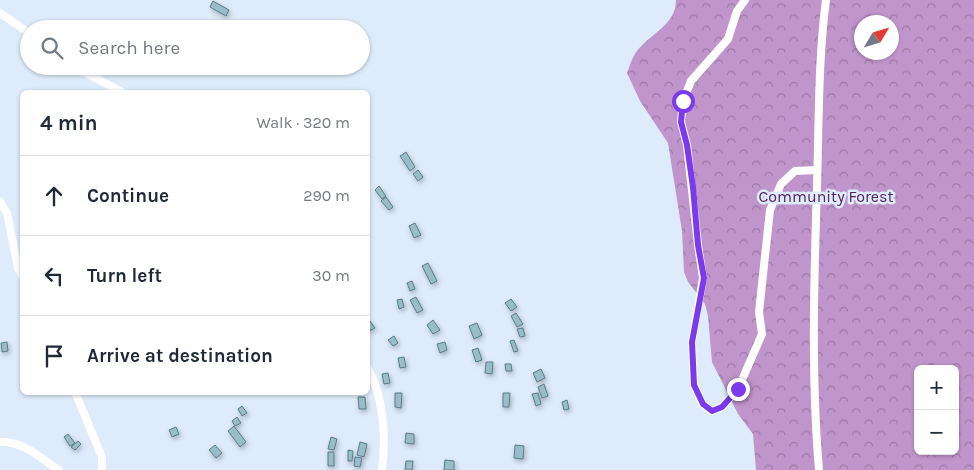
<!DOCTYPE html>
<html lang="en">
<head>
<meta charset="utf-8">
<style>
  :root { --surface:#fff; --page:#f6f6f7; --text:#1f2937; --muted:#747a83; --line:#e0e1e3 }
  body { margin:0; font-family:Karla,sans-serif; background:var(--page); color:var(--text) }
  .controls { position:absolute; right:15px; bottom:15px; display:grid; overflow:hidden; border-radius:8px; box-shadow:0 1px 4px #0004 }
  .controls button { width:45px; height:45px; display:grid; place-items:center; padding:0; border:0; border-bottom:1px solid var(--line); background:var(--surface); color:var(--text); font:25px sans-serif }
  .compass { position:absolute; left:854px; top:15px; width:45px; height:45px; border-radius:50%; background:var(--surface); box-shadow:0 1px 4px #0004; rotate:52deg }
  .stop { position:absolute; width:15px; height:15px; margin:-11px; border:4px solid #7c3aed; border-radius:50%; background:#fff }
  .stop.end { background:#7c3aed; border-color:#fff; box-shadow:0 1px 5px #0008 }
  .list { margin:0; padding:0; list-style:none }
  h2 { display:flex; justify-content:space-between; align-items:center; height:65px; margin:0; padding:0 20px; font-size:21px }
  h2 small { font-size:16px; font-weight:400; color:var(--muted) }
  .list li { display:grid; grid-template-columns:32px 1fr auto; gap:15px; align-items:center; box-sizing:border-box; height:80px; padding:0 20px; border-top:1px solid var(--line) }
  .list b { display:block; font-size:19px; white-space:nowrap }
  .list em { font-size:16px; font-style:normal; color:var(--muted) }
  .icon { flex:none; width:28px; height:28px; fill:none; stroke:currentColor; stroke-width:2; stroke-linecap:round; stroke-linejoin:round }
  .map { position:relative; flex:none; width:974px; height:470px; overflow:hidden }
  .search { position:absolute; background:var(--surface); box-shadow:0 1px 4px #0004; left:20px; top:20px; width:350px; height:55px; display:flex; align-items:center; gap:12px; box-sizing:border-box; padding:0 18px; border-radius:28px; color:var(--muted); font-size:19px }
  .panel { position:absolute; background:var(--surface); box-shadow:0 1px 4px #0004; left:20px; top:90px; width:350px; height:305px; border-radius:8px }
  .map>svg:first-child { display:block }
</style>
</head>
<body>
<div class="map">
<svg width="974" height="470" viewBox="0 0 974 470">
  <defs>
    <pattern id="forest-crowns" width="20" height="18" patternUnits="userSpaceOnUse" patternTransform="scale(1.25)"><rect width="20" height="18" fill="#c095cb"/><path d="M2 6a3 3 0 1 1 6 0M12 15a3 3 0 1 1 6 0" fill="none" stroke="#9b79a5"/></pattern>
    <filter id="shadow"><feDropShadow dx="1.5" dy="2.5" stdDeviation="2.5" flood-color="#0004"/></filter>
  </defs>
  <rect width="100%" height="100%" fill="#ddebfa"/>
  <path fill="url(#forest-crowns)" fill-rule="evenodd" d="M 676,0 L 974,0 L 974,470 L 756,470 L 753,434 L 738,414 L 712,362 L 708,316 L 705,304 L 688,282 L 684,272 L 682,231 L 668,143 L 640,101 L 627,73 C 630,66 632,57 637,51 C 651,33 676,25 676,0 ZM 862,22 L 892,22 L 892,52 L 862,52 ZM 918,369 L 955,369 L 955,451 L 918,451 Z"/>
  <path fill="#98bdc8" stroke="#587b86" filter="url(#shadow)" d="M 213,1 L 229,10 L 226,16 L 210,7 Z
    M 406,152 L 415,167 L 410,171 L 400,156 Z
    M 418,170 L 423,177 L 418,181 L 413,174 Z
    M 379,186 L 386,196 L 382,199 L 375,190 Z
    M 386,197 L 393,207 L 389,210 L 381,201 Z
    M 415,223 L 421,235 L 414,238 L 409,226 Z
    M 428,263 L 437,281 L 431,284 L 422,266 Z
    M 412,281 L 415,289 L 410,291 L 407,283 Z
    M 416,297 L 423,310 L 417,313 L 410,300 Z
    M 402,299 L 404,307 L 399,309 L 397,300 Z
    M 511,299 L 517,307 L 511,311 L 505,303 Z
    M 516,313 L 523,324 L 517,327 L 511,316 Z
    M 433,320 L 440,330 L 433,334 L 427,325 Z
    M 370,321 L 375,328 L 369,331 L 368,322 Z
    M 477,323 L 482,335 L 474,339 L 469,326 Z
    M 523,328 L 525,336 L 520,337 L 517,329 Z
    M 394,336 L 398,343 L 393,346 L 388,340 Z
    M 514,340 L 518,351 L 514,352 L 510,341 Z
    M 7,342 L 8,351 L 2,352 L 1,343 Z
    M 445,342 L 447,350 L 440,353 L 437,344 Z
    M 478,348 L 482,360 L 476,362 L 472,350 Z
    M 404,357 L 406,367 L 400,368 L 398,358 Z
    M 486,362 L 493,362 L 492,374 L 485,373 Z
    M 505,364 L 511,364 L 512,371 L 506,371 Z
    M 541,369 L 545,378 L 537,382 L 533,373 Z
    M 388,373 L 390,383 L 384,384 L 382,374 Z
    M 544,384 L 548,396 L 542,398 L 538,387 Z
    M 395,393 L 402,393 L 401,408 L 395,407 Z
    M 503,393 L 510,393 L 509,407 L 503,407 Z
    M 538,393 L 541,404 L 536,406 L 532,394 Z
    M 358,397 L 365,397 L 366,409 L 359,409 Z
    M 567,400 L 569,409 L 564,410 L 562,402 Z
    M 242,406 L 247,413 L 242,416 L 238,409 Z
    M 237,417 L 241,423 L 235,426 L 232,421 Z
    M 234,426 L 246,442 L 240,447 L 228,431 Z
    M 176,427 L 179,434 L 172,437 L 169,430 Z
    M 406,433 L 414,434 L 414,444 L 405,443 Z
    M 68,434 L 75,443 L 70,446 L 64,437 Z
    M 331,437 L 337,439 L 334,450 L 328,449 Z
    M 78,441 L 81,444 L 75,450 L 71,447 Z
    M 360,442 L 367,444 L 364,457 L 357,455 Z
    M 215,445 L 222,453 L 216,458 L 209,450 Z
    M 515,445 L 524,446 L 523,459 L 514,458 Z
    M 348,450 L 353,451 L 352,461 L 348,461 Z
    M 328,452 L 334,452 L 334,466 L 328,466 Z
    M 355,457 L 362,458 L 360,467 L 354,466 Z
    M 445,460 L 454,461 L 454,470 L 444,470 Z
    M 406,461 L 413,461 L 412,470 L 405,470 Z"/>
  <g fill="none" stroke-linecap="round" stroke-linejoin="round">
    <path stroke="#fff" stroke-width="8" d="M 745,0 L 737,11 L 728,39 L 691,81 L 683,101 L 681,122 L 687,145 L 698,245 L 703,278 L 692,342 L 694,385 L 703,405 L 712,411 L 722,407 L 738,389 L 762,334 L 759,312 L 770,210 L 781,184 L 795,171 L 817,170
      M 0,13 L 29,33
      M 73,66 L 122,92
      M 0,202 L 7,213 L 18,268 L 22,276
      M 368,369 C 384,397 386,438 382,470
      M 75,392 L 102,457 L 102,470
      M 0,442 C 25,441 39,458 59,470
      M 819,470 C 811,375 814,281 817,186 C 819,124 818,61 826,0"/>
  </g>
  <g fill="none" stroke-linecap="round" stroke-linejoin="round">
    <path stroke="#7c3aed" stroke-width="6" d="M 683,101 L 681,122 L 687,145 L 693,187 L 698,245 L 704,278 L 692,342 L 694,385 L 703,404 L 712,411 L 722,407 L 738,389"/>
  </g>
  <g text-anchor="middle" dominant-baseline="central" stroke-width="5" stroke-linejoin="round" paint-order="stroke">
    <g font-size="16" fill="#562162" stroke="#ddebfa">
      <text x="826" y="196">Community Forest</text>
    </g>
  </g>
</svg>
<div class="controls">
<button>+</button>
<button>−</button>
</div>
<svg class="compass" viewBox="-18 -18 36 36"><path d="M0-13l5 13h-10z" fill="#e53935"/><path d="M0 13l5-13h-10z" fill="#747a83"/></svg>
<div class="stop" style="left:683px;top:101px"></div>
<div class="stop end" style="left:738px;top:389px"></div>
<div class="search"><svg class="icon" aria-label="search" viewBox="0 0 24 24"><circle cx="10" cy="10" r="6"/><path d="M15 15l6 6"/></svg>Search here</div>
<section class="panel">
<h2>4 min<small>Walk · 320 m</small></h2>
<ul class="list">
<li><svg class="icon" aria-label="ahead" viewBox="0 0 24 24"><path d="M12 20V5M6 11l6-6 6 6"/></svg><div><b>Continue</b></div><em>290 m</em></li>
<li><svg class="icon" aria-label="left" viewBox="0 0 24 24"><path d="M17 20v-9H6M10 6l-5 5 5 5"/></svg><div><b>Turn left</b></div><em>30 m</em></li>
<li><svg class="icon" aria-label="arrive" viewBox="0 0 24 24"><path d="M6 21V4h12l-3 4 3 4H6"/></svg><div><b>Arrive at destination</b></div></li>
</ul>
</section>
</div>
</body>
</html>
